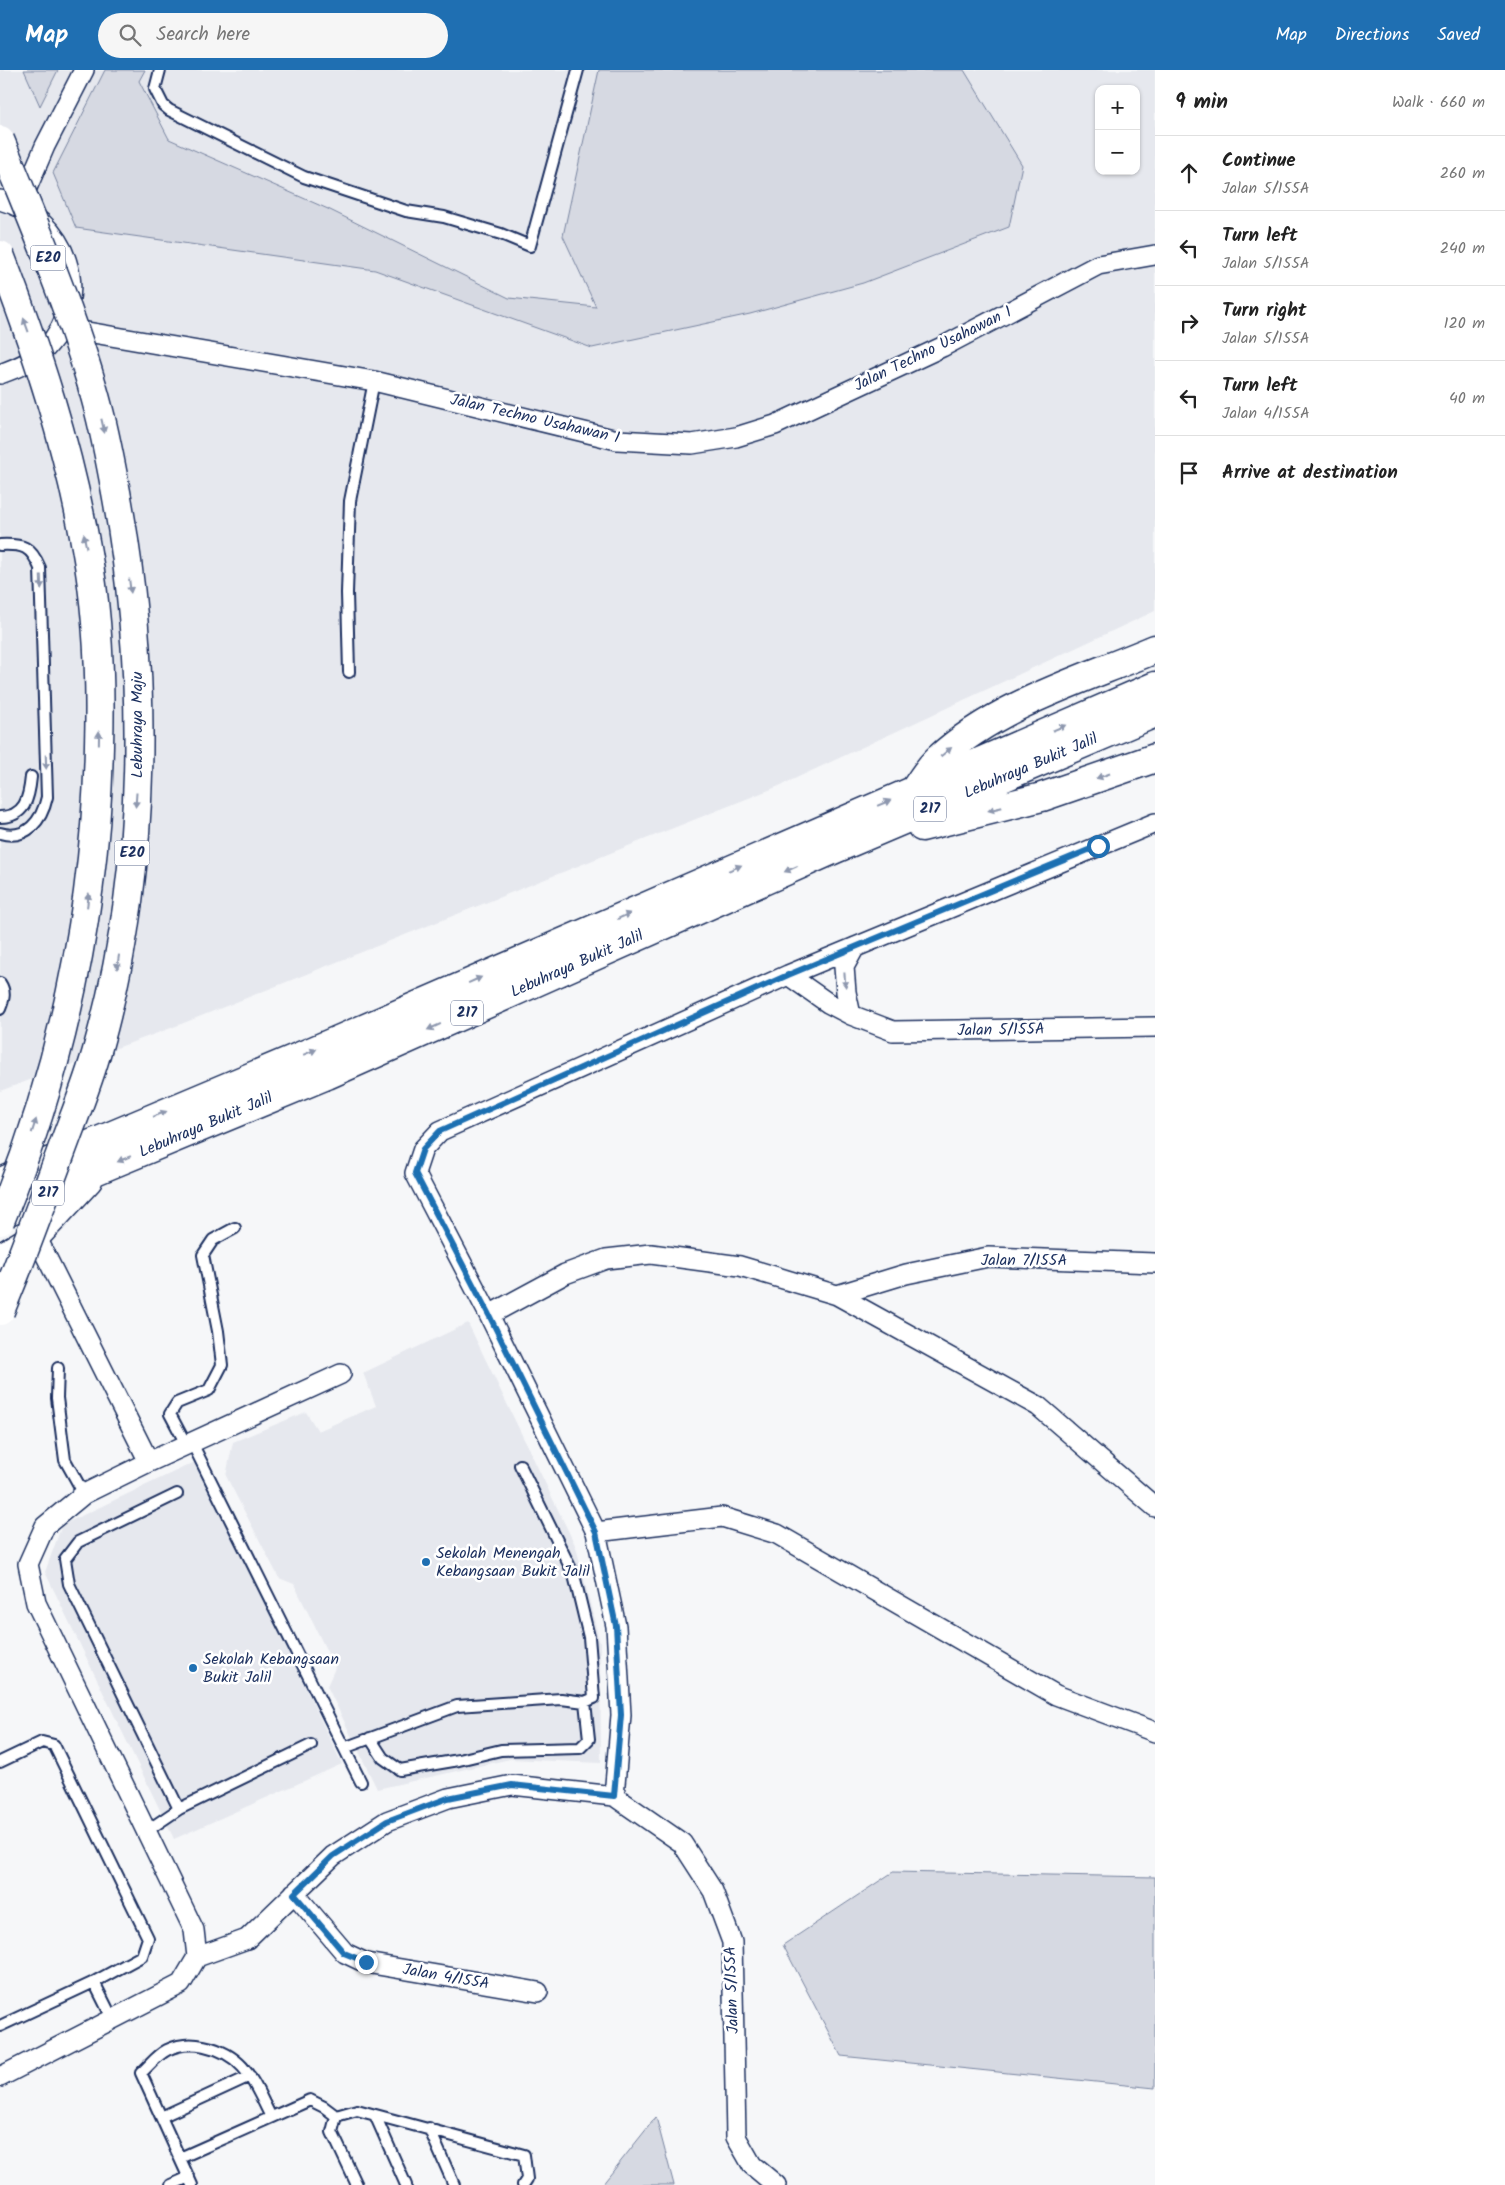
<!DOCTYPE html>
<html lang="en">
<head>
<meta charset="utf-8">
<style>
  :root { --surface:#fff; --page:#f6f6f6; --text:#222; --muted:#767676; --line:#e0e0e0; --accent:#1f6fb2 }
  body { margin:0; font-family:Kalam,sans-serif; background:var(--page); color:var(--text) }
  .controls { position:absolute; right:15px; top:15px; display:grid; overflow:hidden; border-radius:10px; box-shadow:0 1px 4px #0004 }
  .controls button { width:45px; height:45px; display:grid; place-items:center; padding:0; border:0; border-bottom:1px solid var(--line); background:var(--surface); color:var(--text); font:25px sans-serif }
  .stop { position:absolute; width:15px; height:15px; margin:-11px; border:4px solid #1f6fb2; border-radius:50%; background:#fff }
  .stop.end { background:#1f6fb2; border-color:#fff; box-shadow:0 1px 5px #0008 }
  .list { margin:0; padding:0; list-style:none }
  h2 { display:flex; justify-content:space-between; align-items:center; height:65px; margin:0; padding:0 20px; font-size:21px }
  h2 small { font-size:16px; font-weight:400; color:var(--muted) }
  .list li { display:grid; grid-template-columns:32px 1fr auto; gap:15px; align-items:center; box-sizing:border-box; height:75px; padding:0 20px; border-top:1px solid var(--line) }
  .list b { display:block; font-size:19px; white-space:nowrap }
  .list p { margin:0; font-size:16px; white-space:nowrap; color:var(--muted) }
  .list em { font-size:16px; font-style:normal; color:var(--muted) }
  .icon { flex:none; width:28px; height:28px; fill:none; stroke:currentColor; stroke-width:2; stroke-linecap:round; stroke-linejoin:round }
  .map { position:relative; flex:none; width:1155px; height:2115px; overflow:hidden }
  header { display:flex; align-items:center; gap:30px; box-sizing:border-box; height:70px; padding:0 25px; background:var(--accent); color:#fff }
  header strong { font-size:24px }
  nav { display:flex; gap:28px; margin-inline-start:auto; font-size:18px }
  .search { width:350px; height:45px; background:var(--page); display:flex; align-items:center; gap:12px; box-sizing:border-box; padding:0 18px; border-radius:28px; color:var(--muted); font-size:19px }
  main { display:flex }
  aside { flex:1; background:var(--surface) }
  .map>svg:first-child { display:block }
</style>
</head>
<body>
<header>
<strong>Map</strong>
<div class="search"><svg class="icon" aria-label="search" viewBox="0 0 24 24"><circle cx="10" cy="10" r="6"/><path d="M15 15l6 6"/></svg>Search here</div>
<nav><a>Map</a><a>Directions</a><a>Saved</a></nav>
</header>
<main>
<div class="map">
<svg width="1155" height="2115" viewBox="0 0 1155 2115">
  <rect width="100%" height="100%" fill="#f6f7f9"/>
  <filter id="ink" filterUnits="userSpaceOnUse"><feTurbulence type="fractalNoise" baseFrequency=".02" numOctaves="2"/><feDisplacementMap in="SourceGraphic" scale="10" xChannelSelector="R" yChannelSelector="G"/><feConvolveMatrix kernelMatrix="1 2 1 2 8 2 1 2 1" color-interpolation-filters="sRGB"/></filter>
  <g filter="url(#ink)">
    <path fill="#e6e8ee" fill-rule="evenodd" d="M 0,0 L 1155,0 L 1155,541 L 779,716 L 171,958 L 0,1021 ZM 1099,19 L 1136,19 L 1136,101 L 1099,101 Z
      M 468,1253 L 576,1477 L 600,1573 L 601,1693 L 510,1689 L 377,1719 L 327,1616 L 335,1598 L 294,1514 L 279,1508 L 226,1406 L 233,1372 L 306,1342 L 318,1361 L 376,1336 L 363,1303 Z
      M 197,1391 L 342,1694 L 174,1769 L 45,1502 L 62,1455 Z"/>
    <path fill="#d6d9e2" stroke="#7884a0" d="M 24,0 L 58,0 L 40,36 Z
      M 105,0 L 145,0 L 139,11 L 169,69 L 328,139 L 509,228 L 596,237 L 563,166 L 599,0 L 964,0 L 1022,95 L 1009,157 L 863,213 L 750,244 L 592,278 L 375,200 L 76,158 L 53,103 Z
      M 893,1802 L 1155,1807 L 1155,2018 L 841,1986 L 783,1875 Z
      M 656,2047 L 674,2115 L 602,2115 Z"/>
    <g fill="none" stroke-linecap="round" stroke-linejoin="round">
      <defs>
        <path id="lane" d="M 160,0 L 155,19 L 163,35 L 169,40 L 304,107 L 406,141 L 444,147 L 501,164 L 530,176 L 578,0
          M 0,475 C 23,474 31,476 40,498 L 47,727 C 42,750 27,771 0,763
          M 349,602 L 347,523 L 350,431 L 374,311
          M 0,747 C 25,747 29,728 31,707
          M 0,913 C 6,922 4,929 0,939
          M 58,1298 L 57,1328 L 65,1390 L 84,1424
          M 192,1373 L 361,1712
          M 187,1376 L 170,1344 L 177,1333 L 209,1320 L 222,1295 L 218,1261 L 203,1185 L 213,1170 L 235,1158
          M 177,1424 L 78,1472 L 65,1489 L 69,1514 L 179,1739
          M 370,1668 L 383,1688 L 400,1700 L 459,1690 L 501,1680 L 580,1678 L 589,1669 L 585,1632
          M 344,1678 L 457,1636 L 561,1629 L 585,1632 L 594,1628 L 589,1567 L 574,1505 L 520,1395
          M 0,1692 L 42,1672 L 54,1675 L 148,1868 L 142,1886 L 94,1912 L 0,1956
          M 145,1762 L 179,1739 L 311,1675
          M 94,1912 L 112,1948
          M 375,2045 L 406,2115
          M 161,2047 L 250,2006
          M 429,2058 L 454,2115
          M 180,2088 L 310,2030 L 324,2037 L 336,2046
          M 171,2115 L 189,2107
          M 192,2115 L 141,2003 C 149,1996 157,1985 167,1980 C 179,1974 191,1973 204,1976 C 246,1985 253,2012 271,2047
          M 357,2115 L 332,2062 L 336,2046 L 357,2040 L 524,2085 L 527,2109 L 523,2115"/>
        <path id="street" d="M 0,130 C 67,148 95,225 46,278 C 34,291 17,298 0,304
          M 21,132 L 45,76 L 84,0
          M 64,258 L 374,311 L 617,370 L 692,374 L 736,367 L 775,355 L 942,277 L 1098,195 L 1155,185
          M 788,905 L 828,933 L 851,945 L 893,961 L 1155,957
          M 851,945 L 846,922 L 844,897 L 855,877
          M 36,1166 L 149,1392
          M 837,1225 L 906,1204 L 988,1187 L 1155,1193
          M 489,1245 L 565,1204 L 606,1189 L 651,1184 L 740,1196 L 837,1225 L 1038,1336 L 1155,1437
          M 596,1462 L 722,1447 L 777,1464 L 1056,1625 L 1155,1662
          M 614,1726 L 621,1645 L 616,1556 L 596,1462 L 489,1245 L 415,1103 L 423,1079 L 440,1061 L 788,905 L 1155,753
          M 294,1823 L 345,1883 L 366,1893 L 538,1922
          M 197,1887 L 247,1869 L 333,1786 L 387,1751 L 448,1728 L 512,1715 L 614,1726 L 682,1773 L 713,1821 L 732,1872 L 736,2067 L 752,2095 L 776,2115
          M 0,2007 L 181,1914 L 197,1887 L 194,1860 L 36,1533 L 28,1494 L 45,1456 L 84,1424 L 149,1392 L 341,1304"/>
        <path id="highway" d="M 915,719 C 922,709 929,697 938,689 C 998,634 1082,610 1155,579
          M 922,757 L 1042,727 L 1155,688
          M 1,1112 L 315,980 L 1155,616
          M 0,1145 L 95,1101 L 327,1005 L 835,779 L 1155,643
          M 0,1188 L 36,1166 L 88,1110"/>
      </defs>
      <use href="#lane" stroke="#1b2f5e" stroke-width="14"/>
      <use href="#street" stroke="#1b2f5e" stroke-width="22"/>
      <use href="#highway" stroke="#1b2f5e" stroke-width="31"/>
      <use href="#lane" stroke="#fff" stroke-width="10"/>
      <use href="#street" stroke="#fff" stroke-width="19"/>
      <use href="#highway" stroke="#fff" stroke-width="28"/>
      <defs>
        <path id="highway-bridge" d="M 0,70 C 36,159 75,248 99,341 C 106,368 111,395 116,422 C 149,601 148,801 98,977 C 90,1007 78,1037 67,1066 C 50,1112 33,1158 15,1204 L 0,1241
          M 0,185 C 37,281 68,375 86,477 C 98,542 101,609 99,675 C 96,839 62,999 0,1151"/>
      </defs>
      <use href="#highway-bridge" stroke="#1b2f5e" stroke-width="31" stroke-linecap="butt"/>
      <use href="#highway-bridge" stroke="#fff" stroke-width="28"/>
    </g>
    <defs><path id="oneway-solid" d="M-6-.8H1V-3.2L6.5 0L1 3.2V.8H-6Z" transform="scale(1.25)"/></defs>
    <g fill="#8d97ae">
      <use href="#oneway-solid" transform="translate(26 255) rotate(-110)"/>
      <use href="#oneway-solid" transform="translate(103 356) rotate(77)"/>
      <use href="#oneway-solid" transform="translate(85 471) rotate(-102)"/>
      <use href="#oneway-solid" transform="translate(41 512) rotate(88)"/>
      <use href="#oneway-solid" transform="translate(130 516) rotate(83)"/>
      <use href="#oneway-solid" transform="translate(1059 658) rotate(-23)"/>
      <use href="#oneway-solid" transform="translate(99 668) rotate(-89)"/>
      <use href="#oneway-solid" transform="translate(946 682) rotate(-39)"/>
      <use href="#oneway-solid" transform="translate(46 692) rotate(88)"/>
      <use href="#oneway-solid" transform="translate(1103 706) rotate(161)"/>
      <use href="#oneway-solid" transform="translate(136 730) rotate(94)"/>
      <use href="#oneway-solid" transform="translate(884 733) rotate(-23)"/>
      <use href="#oneway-solid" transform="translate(995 739) rotate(166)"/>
      <use href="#oneway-solid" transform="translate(735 798) rotate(-23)"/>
      <use href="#oneway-solid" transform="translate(791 799) rotate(156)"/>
      <use href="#oneway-solid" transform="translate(88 830) rotate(-83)"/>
      <use href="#oneway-solid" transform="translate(624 846) rotate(-24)"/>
      <use href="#oneway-solid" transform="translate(118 892) rotate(98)"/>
      <use href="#oneway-solid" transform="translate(475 910) rotate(-24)"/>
      <use href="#oneway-solid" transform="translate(845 910) rotate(85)"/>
      <use href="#oneway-solid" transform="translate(434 957) rotate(156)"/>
      <use href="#oneway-solid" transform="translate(310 982) rotate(-23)"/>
      <use href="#oneway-solid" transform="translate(160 1044) rotate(-22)"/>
      <use href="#oneway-solid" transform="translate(34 1056) rotate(-72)"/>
      <use href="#oneway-solid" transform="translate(124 1089) rotate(157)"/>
    </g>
  </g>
  <g fill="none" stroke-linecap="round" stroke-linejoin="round" filter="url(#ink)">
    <path stroke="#1f6fb2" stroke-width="6" d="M 366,1892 L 344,1883 L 294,1824 L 333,1786 L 387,1751 L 448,1728 L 512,1715 L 614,1726 L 621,1645 L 616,1556 L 596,1462 L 489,1245 L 415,1103 L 423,1079 L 440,1061 L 788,905 L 1098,776"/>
  </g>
  <g fill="#1f6fb2" stroke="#fff" stroke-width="2">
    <circle cx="426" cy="1492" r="5"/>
    <circle cx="193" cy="1598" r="5"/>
  </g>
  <g text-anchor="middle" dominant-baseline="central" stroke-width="5" stroke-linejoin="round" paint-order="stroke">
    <g fill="#fff" stroke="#5f6d8e" stroke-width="1">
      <rect x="30.5" y="175.5" width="35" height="25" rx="4"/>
      <rect x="914" y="726.5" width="32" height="25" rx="4"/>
      <rect x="114.5" y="770.5" width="35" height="25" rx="4"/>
      <rect x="451" y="930.5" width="32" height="25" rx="4"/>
      <rect x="32" y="1110.5" width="32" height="25" rx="4"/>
    </g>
    <g font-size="15" font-weight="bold" fill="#1b2f5e">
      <text x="48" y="188">E20</text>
      <text x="930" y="739">217</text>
      <text x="132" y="783">E20</text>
      <text x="467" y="943">217</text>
      <text x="48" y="1123">217</text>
    </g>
    <g font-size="16" fill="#1b2f5e" stroke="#fff">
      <text transform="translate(933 279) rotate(-26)">Jalan Techno Usahawan 1</text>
      <text transform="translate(535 349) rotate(13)">Jalan Techno Usahawan 1</text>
      <text transform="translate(137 655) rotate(-90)">Lebuhraya Maju</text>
      <text transform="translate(1031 696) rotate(-23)">Lebuhraya Bukit Jalil</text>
      <text transform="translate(577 894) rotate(-24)">Lebuhraya Bukit Jalil</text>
      <text transform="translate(1001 960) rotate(-1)">Jalan 5/155A</text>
      <text transform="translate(206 1055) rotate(-23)">Lebuhraya Bukit Jalil</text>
      <text x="1024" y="1190">Jalan 7/155A</text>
      <text transform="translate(446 1907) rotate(10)">Jalan 4/155A</text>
      <text transform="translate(732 1920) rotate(-92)">Jalan 5/155A</text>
    </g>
    <g font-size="16" fill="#1b2f5e" stroke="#fff" text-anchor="start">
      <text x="436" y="1483">Sekolah Menengah<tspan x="436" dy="18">Kebangsaan Bukit Jalil</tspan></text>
      <text x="203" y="1589">Sekolah Kebangsaan<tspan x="203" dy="18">Bukit Jalil</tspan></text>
    </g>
  </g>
</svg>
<div class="controls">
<button>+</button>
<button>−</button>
</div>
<div class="stop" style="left:1098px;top:776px"></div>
<div class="stop end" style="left:366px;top:1892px"></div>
</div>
<aside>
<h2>9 min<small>Walk · 660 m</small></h2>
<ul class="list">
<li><svg class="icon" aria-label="ahead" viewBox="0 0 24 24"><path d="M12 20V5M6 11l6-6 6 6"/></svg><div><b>Continue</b><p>Jalan 5/155A</p></div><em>260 m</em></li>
<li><svg class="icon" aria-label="left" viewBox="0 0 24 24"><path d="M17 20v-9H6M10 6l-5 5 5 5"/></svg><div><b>Turn left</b><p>Jalan 5/155A</p></div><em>240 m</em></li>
<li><svg class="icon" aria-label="right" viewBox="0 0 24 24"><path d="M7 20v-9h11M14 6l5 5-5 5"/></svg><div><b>Turn right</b><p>Jalan 5/155A</p></div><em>120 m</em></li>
<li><svg class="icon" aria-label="left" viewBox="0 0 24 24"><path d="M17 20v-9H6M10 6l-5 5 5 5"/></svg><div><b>Turn left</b><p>Jalan 4/155A</p></div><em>40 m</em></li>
<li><svg class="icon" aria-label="arrive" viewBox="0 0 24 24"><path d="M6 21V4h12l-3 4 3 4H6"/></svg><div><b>Arrive at destination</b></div></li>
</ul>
</aside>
</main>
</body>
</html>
